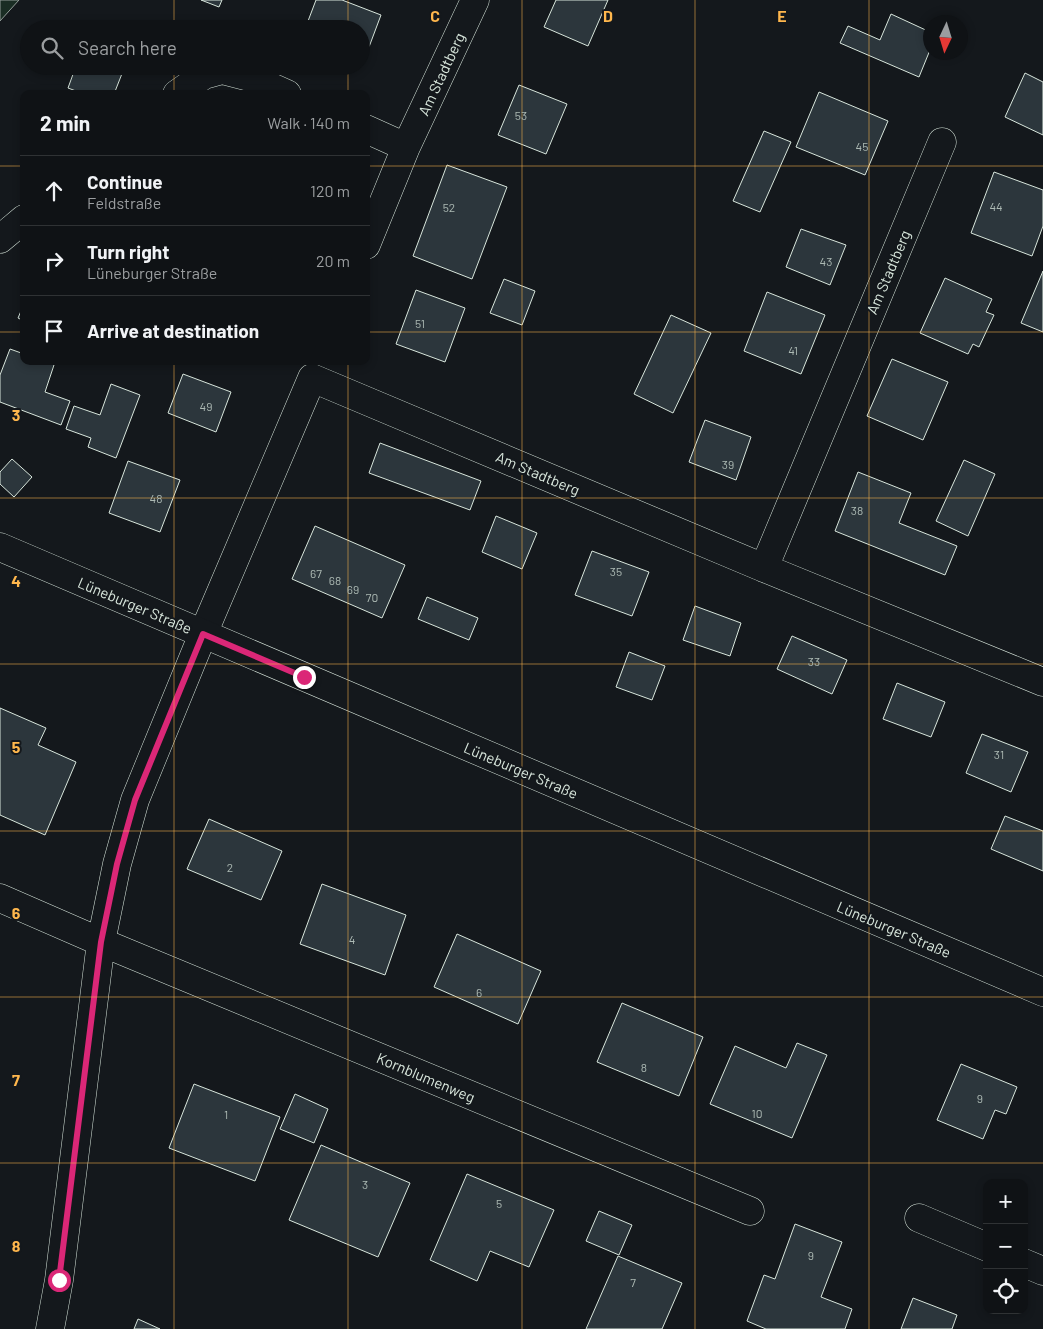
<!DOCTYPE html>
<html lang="en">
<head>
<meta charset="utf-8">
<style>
  :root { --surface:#0f1215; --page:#1d2022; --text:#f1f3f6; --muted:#9b9ea0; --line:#2f3234 }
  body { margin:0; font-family:Barlow,sans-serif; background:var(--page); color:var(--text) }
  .controls { position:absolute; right:15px; bottom:15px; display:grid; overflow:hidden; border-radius:10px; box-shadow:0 2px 8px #0003 }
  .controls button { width:45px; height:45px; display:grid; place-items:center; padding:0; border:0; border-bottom:1px solid var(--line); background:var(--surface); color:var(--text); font:25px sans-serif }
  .compass { position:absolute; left:923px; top:15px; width:45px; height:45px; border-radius:50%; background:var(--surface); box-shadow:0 2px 8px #0003; rotate:184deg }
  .stop { position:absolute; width:15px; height:15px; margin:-11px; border:4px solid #db2777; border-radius:50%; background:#fff }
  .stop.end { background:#db2777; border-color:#fff; box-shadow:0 1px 5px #0008 }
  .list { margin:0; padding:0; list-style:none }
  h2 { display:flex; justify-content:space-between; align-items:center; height:65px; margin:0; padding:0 20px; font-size:21px }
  h2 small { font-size:16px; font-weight:400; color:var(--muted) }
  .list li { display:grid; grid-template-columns:32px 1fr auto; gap:15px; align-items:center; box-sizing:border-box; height:70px; padding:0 20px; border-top:1px solid var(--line) }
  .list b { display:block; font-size:19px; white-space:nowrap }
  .list p { margin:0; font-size:16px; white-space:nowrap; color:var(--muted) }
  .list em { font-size:16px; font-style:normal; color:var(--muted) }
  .icon { flex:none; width:28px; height:28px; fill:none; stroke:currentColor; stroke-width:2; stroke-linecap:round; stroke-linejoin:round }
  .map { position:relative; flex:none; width:1043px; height:1329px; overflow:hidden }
  .search { position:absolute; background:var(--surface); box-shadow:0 2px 8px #0003; left:20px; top:20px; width:350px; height:55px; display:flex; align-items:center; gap:12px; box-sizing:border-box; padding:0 18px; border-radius:28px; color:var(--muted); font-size:19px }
  .panel { position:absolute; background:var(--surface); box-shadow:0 2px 8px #0003; left:20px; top:90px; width:350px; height:275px; border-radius:10px }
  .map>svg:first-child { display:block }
</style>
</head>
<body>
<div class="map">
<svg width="1043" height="1329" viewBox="0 0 1043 1329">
  <rect width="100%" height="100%" fill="#14181c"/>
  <path fill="#1a2d24" stroke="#939e99" d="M 0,0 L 19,0 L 0,21 Z"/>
  <path fill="#2c363c" stroke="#d8e6dc" d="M 201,0 L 222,0 L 219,7 Z
    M 316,0 L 342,0 L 381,15 L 366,55 L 361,54 L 361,29 L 305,29 Z
    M 556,0 L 608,0 L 588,46 L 544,27 Z
    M 891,14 L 930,32 L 930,50 L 919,77 L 840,43 L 848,26 L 880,40 Z
    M 76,66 L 125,66 L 114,94 L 84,94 L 68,88 Z
    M 1025,73 L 1043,82 L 1043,135 L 1005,117 Z
    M 519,85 L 567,104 L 546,154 L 498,135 Z
    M 819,92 L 888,121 L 865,175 L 796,147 Z
    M 764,131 L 791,142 L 760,212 L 733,201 Z
    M 447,165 L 507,187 L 472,279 L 413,256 Z
    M 994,172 L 1043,190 L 1043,226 L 1032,256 L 971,233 Z
    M 801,229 L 846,245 L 830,285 L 786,267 Z
    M 1043,271 L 1043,332 L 1021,323 Z
    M 945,278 L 992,299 L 986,312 L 994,315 L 979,347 L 973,344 L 968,354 L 920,333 Z
    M 504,279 L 535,291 L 522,325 L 490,313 Z
    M 416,290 L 465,308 L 445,362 L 396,344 Z
    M 767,292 L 825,315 L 801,374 L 744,351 Z
    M 24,304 L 24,321 L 18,318 Z
    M 671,315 L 711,333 L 673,413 L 634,394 Z
    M 10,349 L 24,354 L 24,361 L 43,361 L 54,365 L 45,392 L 70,401 L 61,425 L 0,402 L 0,375 Z
    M 892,359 L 948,382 L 923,440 L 867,416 Z
    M 183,374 L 231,392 L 216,432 L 168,413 Z
    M 111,384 L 140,395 L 116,458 L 88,447 L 91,438 L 66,429 L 74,406 L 100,415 Z
    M 705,420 L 751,437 L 736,480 L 689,462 Z
    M 380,443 L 481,481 L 470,510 L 369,473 Z
    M 12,459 L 32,477 L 14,497 L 0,484 L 0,472 Z
    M 964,460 L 995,474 L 968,536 L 936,521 Z
    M 128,461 L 180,480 L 160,532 L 109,513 Z
    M 858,472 L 911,493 L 899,523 L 957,546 L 945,575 L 835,531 Z
    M 496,516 L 537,533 L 522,569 L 482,552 Z
    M 315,526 L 405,565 L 382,618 L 292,579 Z
    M 592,551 L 649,572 L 632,616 L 575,595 Z
    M 427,597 L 478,618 L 469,640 L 418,619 Z
    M 695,606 L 741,623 L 730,656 L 683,640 Z
    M 792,636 L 847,660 L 832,694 L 777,669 Z
    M 629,652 L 665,666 L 652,700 L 616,687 Z
    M 897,683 L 945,702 L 931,737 L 883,719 Z
    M 0,708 L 46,728 L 38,745 L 76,762 L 45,835 L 0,815 Z
    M 982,734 L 1028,752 L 1011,792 L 966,773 Z
    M 1005,816 L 1043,831 L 1043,871 L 991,849 Z
    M 209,819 L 282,851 L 261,900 L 187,869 Z
    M 322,884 L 406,915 L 385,975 L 300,944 Z
    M 457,934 L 541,971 L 518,1024 L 434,987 Z
    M 622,1003 L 703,1037 L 679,1096 L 597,1062 Z
    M 797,1043 L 827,1055 L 792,1138 L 710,1104 L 735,1046 L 786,1068 Z
    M 961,1064 L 1017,1087 L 1006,1114 L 995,1110 L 983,1139 L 937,1120 Z
    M 194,1084 L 280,1117 L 255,1181 L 169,1148 Z
    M 295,1094 L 328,1109 L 314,1143 L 280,1129 Z
    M 321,1145 L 410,1183 L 378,1257 L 289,1220 Z
    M 467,1174 L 554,1210 L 529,1267 L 490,1251 L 477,1281 L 430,1260 Z
    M 599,1211 L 632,1225 L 619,1255 L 586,1241 Z
    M 795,1224 L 842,1242 L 821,1297 L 852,1309 L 845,1329 L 766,1329 L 747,1321 L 764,1275 L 775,1279 Z
    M 618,1256 L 682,1283 L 662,1329 L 586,1329 Z
    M 913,1298 L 957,1315 L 952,1329 L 901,1329 Z
    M 138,1319 L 160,1329 L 134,1329 Z"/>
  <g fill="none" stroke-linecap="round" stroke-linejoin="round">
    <defs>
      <path id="street" d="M 177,94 L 204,75 L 222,70 L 249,77 L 287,94
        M 366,129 L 406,147
        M 0,239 L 24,219
        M 366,245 L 406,147 L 475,0
        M 764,568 L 942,142
        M 0,898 L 101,942 L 750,1211
        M 919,1218 L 987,1247
        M 1024,1263 L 1043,1271
        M 50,1329 L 59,1280 L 101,942 L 117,864 L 135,800 L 203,634 L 312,378 L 764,568 L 1043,682"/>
      <path id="secondary" d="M 0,547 L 1043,992"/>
    </defs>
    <use href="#street" stroke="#d8e6dc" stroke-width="29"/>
    <use href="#secondary" stroke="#d8e6dc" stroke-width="29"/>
    <use href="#street" stroke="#14181c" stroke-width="28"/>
    <use href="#secondary" stroke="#14181c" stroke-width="28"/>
  </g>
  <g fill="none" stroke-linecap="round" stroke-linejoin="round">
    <path stroke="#db2777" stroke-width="6" d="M 59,1280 L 101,942 L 117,864 L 135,800 L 203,634 L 304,677"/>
  </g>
  <path fill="none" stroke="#ffb74d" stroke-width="1" stroke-opacity="0.55" d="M 174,0 L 174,29M 348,0 L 348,29M 522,0 L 522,1329M 695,0 L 695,1329M 869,0 L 869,1329M 174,66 L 174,94M 348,66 L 348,94M 0,166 L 24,166M 366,166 L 1043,166M 0,332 L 24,332M 366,332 L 1043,332M 174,361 L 174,1329M 348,361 L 348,1329M 0,498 L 1043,498M 0,664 L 1043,664M 0,831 L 1043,831M 0,997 L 1043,997M 0,1163 L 1043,1163"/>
  <g text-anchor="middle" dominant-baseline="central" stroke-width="4" stroke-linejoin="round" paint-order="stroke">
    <g font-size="12" fill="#adbab4">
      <text x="521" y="115">53</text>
      <text x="862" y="146">45</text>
      <text x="996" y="206">44</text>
      <text x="449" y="207">52</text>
      <text x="826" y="261">43</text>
      <text x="420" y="323">51</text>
      <text x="793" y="350">41</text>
      <text x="206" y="406">49</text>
      <text x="728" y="464">39</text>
      <text x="156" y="498">48</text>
      <text x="857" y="510">38</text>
      <text x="616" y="571">35</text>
      <text x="316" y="573">67</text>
      <text x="335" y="580">68</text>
      <text x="353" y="589">69</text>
      <text x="372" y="597">70</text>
      <text x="814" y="661">33</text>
      <text x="999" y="754">31</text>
      <text x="230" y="867">2</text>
      <text x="352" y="939">4</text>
      <text x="479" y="992">6</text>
      <text x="644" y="1067">8</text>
      <text x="980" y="1098">9</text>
      <text x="757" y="1113">10</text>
      <text x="226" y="1114">1</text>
      <text x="365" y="1184">3</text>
      <text x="499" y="1203">5</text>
      <text x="811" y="1255">9</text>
      <text x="633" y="1282">7</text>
    </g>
    <g font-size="15" fill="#d8e6dc" stroke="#14181c">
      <text transform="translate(441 74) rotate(-65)">Am Stadtberg</text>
      <text transform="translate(888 272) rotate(-67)">Am Stadtberg</text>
      <text transform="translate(538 473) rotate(23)">Am Stadtberg</text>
      <text transform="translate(135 605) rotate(23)">Lüneburger Straße</text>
      <text transform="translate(521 770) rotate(23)">Lüneburger Straße</text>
      <text transform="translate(894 929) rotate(23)">Lüneburger Straße</text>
      <text transform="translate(426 1077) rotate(23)">Kornblumenweg</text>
    </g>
  </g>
  <g font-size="16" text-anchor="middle" font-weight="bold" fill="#ffb74d" stroke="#14181c" stroke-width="4" stroke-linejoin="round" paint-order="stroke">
    <text x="435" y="22">C</text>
    <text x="608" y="22">D</text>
    <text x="782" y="22">E</text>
    <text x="16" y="421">3</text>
    <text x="16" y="587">4</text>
    <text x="16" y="753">5</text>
    <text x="16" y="919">6</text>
    <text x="16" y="1086">7</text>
    <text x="16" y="1252">8</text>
  </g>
</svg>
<div class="controls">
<button>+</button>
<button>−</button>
<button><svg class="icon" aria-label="locate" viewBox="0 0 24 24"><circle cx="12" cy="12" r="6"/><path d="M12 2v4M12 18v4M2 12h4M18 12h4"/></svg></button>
</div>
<svg class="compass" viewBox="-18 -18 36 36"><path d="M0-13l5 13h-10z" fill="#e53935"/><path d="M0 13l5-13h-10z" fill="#9b9ea0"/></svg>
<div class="stop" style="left:59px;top:1280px"></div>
<div class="stop end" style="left:304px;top:677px"></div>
<div class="search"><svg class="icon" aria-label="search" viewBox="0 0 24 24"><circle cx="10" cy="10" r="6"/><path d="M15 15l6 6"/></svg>Search here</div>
<section class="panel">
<h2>2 min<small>Walk · 140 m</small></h2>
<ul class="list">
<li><svg class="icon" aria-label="ahead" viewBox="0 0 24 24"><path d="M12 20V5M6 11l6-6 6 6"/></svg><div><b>Continue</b><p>Feldstraße</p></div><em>120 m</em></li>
<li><svg class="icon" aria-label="right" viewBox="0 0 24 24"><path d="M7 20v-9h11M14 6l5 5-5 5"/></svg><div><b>Turn right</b><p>Lüneburger Straße</p></div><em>20 m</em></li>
<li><svg class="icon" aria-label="arrive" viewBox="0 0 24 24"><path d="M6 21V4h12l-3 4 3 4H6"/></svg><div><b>Arrive at destination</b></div></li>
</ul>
</section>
</div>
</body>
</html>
